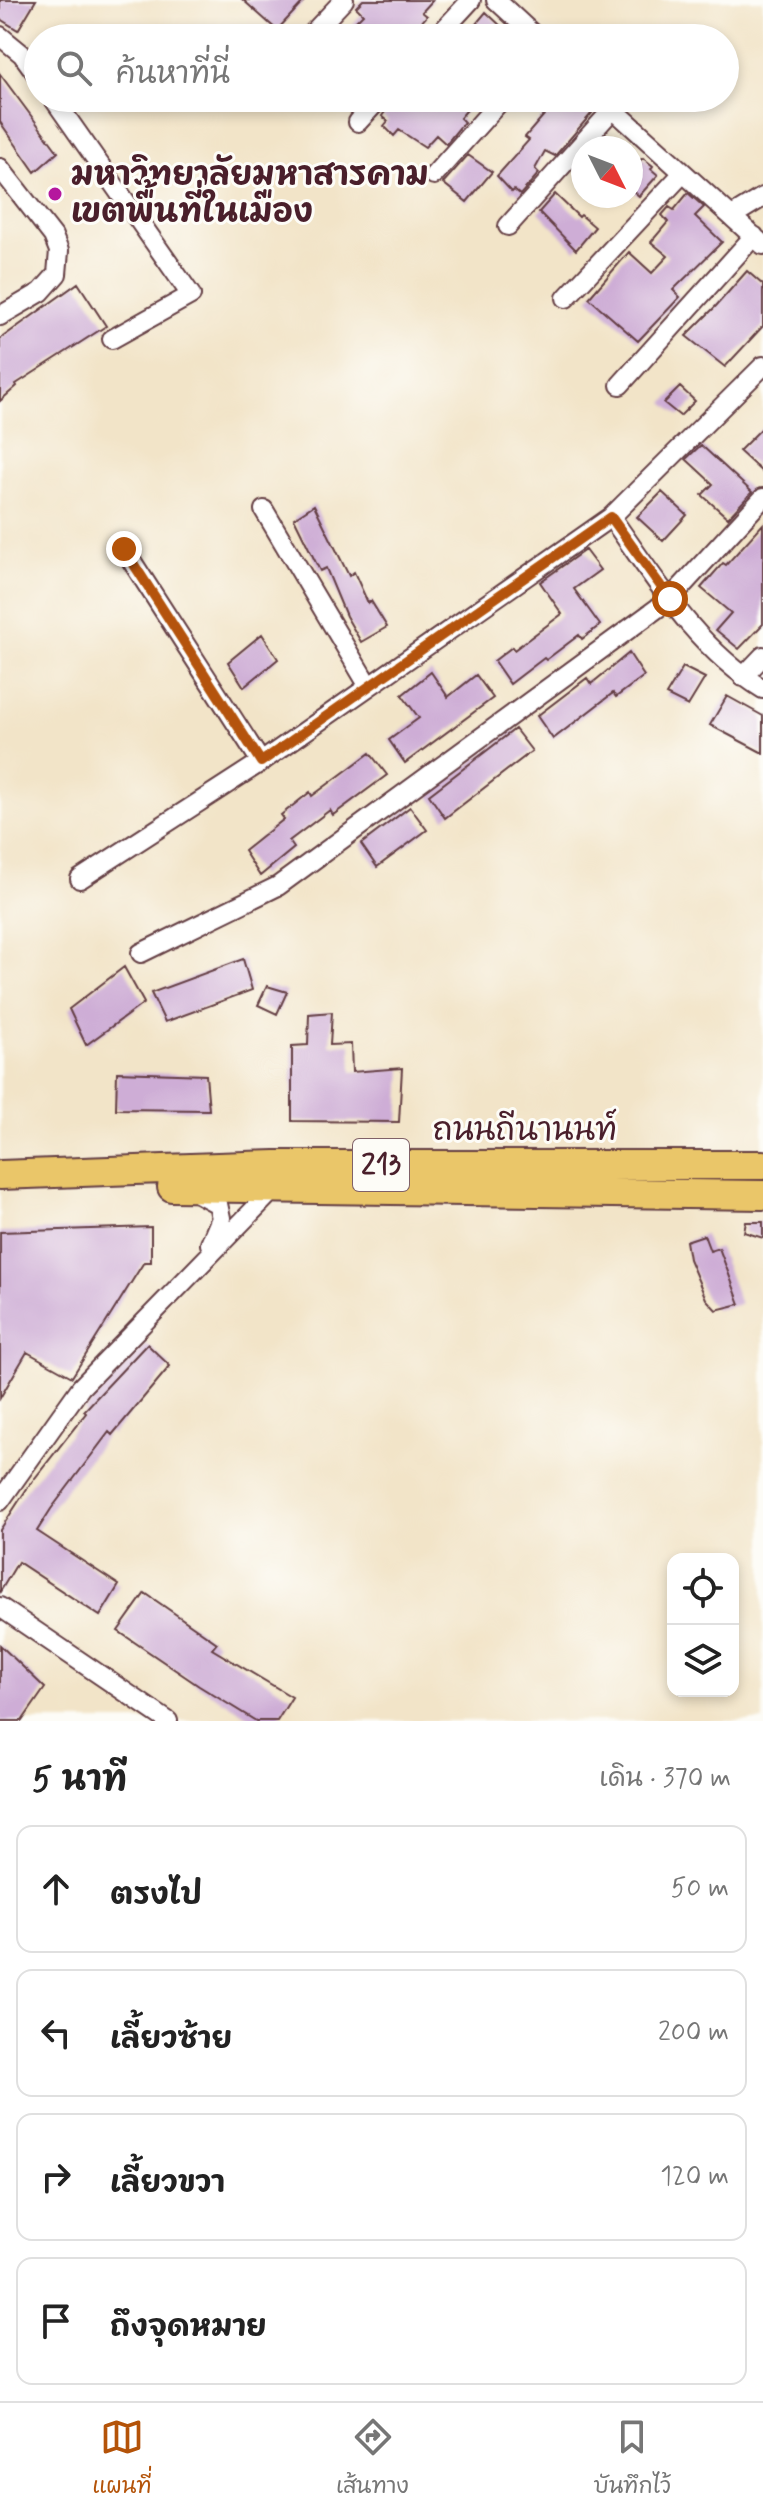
<!DOCTYPE html>
<html lang="th">
<head>
<meta charset="utf-8">
<style>
  :root { --surface:#fff; --page:#f6f6f6; --text:#222; --muted:#767676; --line:#e0e0e0; --accent:#b45309 }
  body { margin:0; font-family:Mynerve,"Playpen Sans Thai",sans-serif; background:var(--page); color:var(--text) }
  .controls { position:absolute; right:24px; bottom:24px; display:grid; overflow:hidden; border-radius:16px; box-shadow:0 4px 12px #0003 }
  .controls button { width:72px; height:72px; display:grid; place-items:center; padding:0; border:0; border-bottom:2px solid var(--line); background:var(--surface); color:var(--text); font:40px sans-serif }
  .compass { position:absolute; left:571px; top:136px; width:72px; height:72px; border-radius:50%; background:var(--surface); box-shadow:0 4px 12px #0003; rotate:132deg }
  .stop { position:absolute; width:24px; height:24px; margin:-18px; border:6px solid #b45309; border-radius:50%; background:#fff }
  .stop.end { background:#b45309; border-color:#fff; box-shadow:0 2px 8px #0008 }
  .list { margin:0; padding:0; list-style:none }
  h2 { display:flex; justify-content:space-between; align-items:center; height:104px; margin:0; padding:0 32px; font-size:34px }
  h2 small { font-size:26px; font-weight:400; color:var(--muted) }
  .list li { display:grid; grid-template-columns:52px 1fr auto; gap:24px; align-items:center; box-sizing:border-box; height:128px; margin:0 16px 16px; padding:0 16px; border:2px solid var(--line); border-radius:16px }
  .list b { display:block; font-size:30px; white-space:nowrap }
  .list em { font-size:26px; font-style:normal; color:var(--muted) }
  .icon { flex:none; width:44px; height:44px; fill:none; stroke:currentColor; stroke-width:2; stroke-linecap:round; stroke-linejoin:round }
  .map { position:relative; flex:none; width:763px; height:1721px; overflow:hidden }
  .search { position:absolute; background:var(--surface); box-shadow:0 4px 12px #0003; left:24px; right:24px; top:24px; height:88px; display:flex; align-items:center; gap:20px; box-sizing:border-box; padding:0 28px; border-radius:44px; color:var(--muted); font-size:30px }
  .sheet { height:680px; background:var(--surface) }
  nav { display:flex; justify-content:space-around; align-items:center; box-sizing:border-box; height:112px; border-top:2px solid var(--line); background:var(--surface); font-size:22px; color:var(--muted) }
  nav a { display:grid; justify-items:center; gap:4px }
  nav .on { color:var(--accent) }
  .map>svg:first-child { display:block }
</style>
</head>
<body>
<div class="map">
<svg width="763" height="1721" viewBox="0 0 763 1721">
  <rect width="100%" height="100%" fill="#fdfcf7"/>
  <filter id="ink" filterUnits="userSpaceOnUse"><feTurbulence type="fractalNoise" baseFrequency=".0125" numOctaves="2"/><feDisplacementMap in="SourceGraphic" scale="16" xChannelSelector="R" yChannelSelector="G"/><feConvolveMatrix kernelMatrix="1 2 1 2 8 2 1 2 1" color-interpolation-filters="sRGB"/></filter>
  <filter id="wash" filterUnits="userSpaceOnUse"><feTurbulence type="fractalNoise" baseFrequency=".006" numOctaves="4" result="noise"/><feDisplacementMap in="SourceGraphic" scale="32" xChannelSelector="R" yChannelSelector="G"/><feGaussianBlur stdDeviation="1.8" result="paint"/><feColorMatrix in="noise" values="0 0 0 0 0 0 0 0 0 0 0 0 0 0 0 0 0 1.4 0 .05"/><feComposite in="paint" operator="in"/></filter>
  <g filter="url(#wash)">
    <rect width="100%" height="100%" fill="#f2e4c8"/>
    <g id="blocks">
      <path fill="#ceadd6" d="M 0,0 L 36,0 L 18,30 L 0,19 Z
        M 243,0 L 305,0 L 277,30 Z
        M 363,0 L 433,0 L 422,12 L 427,16 L 408,38 L 339,38 L 333,32 L 340,24 L 347,30 L 363,14 L 356,7 Z
        M 486,12 L 504,29 L 506,26 L 519,38 L 452,38 L 464,25 L 471,30 Z
        M 0,74 L 58,152 L 35,172 L 0,122 Z
        M 395,98 L 477,98 L 460,118 L 464,122 L 446,144 L 436,135 L 425,147 L 399,130 L 394,136 L 384,126 L 388,121 L 382,116 Z
        M 526,98 L 580,98 L 588,104 L 586,107 L 592,113 L 555,156 L 545,151 L 535,169 L 539,173 L 520,195 L 514,190 L 512,192 L 497,176 L 529,140 L 525,137 L 544,115 Z
        M 607,135 L 621,148 L 595,148 Z
        M 631,153 L 639,161 L 643,158 L 653,166 L 651,169 L 658,175 L 639,196 L 631,189 Z
        M 468,155 L 492,172 L 467,202 L 443,183 Z
        M 688,193 L 704,207 L 695,216 L 722,242 L 673,290 L 680,297 L 638,341 L 589,298 L 629,252 L 652,273 L 668,256 L 651,242 L 668,222 L 662,215 L 669,207 L 674,210 Z
        M 555,194 L 579,217 L 581,215 L 595,227 L 576,250 L 539,212 Z
        M 747,271 L 763,285 L 763,326 L 725,367 L 686,336 L 716,306 Z
        M 78,283 L 106,326 L 16,384 L 17,386 L 0,401 L 0,339 Z
        M 680,387 L 695,401 L 680,416 L 664,403 Z
        M 763,427 L 763,473 L 739,451 Z
        M 701,445 L 752,492 L 728,518 L 702,495 L 713,484 L 686,459 Z
        M 662,492 L 687,515 L 663,541 L 637,517 Z
        M 314,505 L 349,576 L 354,572 L 368,603 L 371,601 L 387,627 L 361,642 L 346,616 L 326,568 L 320,571 L 294,518 Z
        M 763,524 L 763,624 L 739,649 L 716,630 L 731,613 L 701,588 L 723,563 L 726,565 Z
        M 585,550 L 600,570 L 574,589 L 600,625 L 582,639 L 579,635 L 546,660 L 544,658 L 510,684 L 494,661 L 512,647 L 514,650 L 562,614 L 540,582 Z
        M 262,634 L 278,659 L 244,687 L 228,662 Z
        M 629,653 L 644,676 L 616,697 L 613,693 L 553,739 L 537,716 L 587,678 L 591,684 Z
        M 683,667 L 705,678 L 688,706 L 666,695 Z
        M 431,672 L 448,697 L 476,675 L 493,698 L 405,763 L 389,740 L 419,718 L 402,695 Z
        M 727,696 L 763,716 L 763,753 L 710,725 Z
        M 515,729 L 532,751 L 445,818 L 429,795 Z
        M 370,753 L 387,775 L 333,815 L 330,810 L 289,841 L 294,848 L 260,876 L 244,851 L 284,819 L 281,815 L 310,792 L 312,796 Z
        M 410,807 L 427,830 L 377,867 L 361,844 Z
        M 243,959 L 252,990 L 165,1022 L 151,993 Z
        M 124,967 L 144,1003 L 86,1045 L 69,1009 Z
        M 267,986 L 287,992 L 277,1014 L 258,1005 Z
        M 332,1012 L 330,1045 L 351,1044 L 352,1072 L 402,1068 L 399,1122 L 292,1121 L 292,1046 L 308,1045 L 309,1014 Z
        M 117,1072 L 206,1075 L 209,1110 L 116,1109 Z
        M 746,1222 L 763,1222 L 763,1238 L 744,1232 Z
        M 151,1227 L 151,1262 L 144,1262 L 72,1377 L 27,1352 L 0,1398 L 0,1232 Z
        M 704,1235 L 710,1251 L 719,1248 L 740,1304 L 716,1310 L 706,1299 L 689,1259 L 686,1241 Z
        M 147,1344 L 170,1366 L 112,1435 L 109,1432 L 51,1509 L 37,1531 L 119,1585 L 100,1616 L 18,1562 L 0,1592 L 0,1530 L 28,1487 L 86,1413 L 84,1411 Z
        M 145,1593 L 217,1643 L 212,1649 L 292,1697 L 277,1721 L 256,1721 L 199,1686 L 118,1631 Z
        M 0,1645 L 45,1688 L 22,1721 L 0,1721 Z"/>
    </g>
  </g>
  <g filter="url(#ink)">
    <use href="#blocks" fill-opacity="0" stroke="#633d43" stroke-width="2"/>
    <g fill="none" stroke-linecap="round" stroke-linejoin="round">
      <defs>
        <path id="minor" d="M 496,0 L 537,38
          M 0,36 L 22,54 L 38,76
          M 308,38 L 344,0
          M 436,38 L 471,0
          M 53,98 L 191,295 L 112,339
          M 601,98 L 763,245
          M 358,122 L 380,98
          M 0,168 L 53,236 L 59,251 L 57,274 L 41,292 L 0,316
          M 434,175 L 503,98
          M 732,216 L 763,197
          M 508,226 L 613,109
          M 566,298 L 683,173
          M 620,385 L 754,236
          M 264,510 L 368,685
          M 611,517 C 655,579 697,649 763,689
          M 124,549 L 261,762 L 611,517 L 763,366
          M 743,677 L 763,656
          M 80,879 L 261,762
          M 141,953 L 278,886 L 670,599 L 763,498
          M 194,1191 L 218,1204 L 221,1218 L 210,1244
          M 0,1501 L 81,1387 L 275,1188
          M 0,1607 L 168,1721"/>
        <path id="primary" d="M 0,1175 L 275,1165 L 763,1165
          M 172,1187 L 763,1195"/>
      </defs>
      <use href="#minor" stroke="#633d43" stroke-width="22"/>
      <use href="#primary" stroke="#633d43" stroke-width="32"/>
      <use href="#minor" stroke="#fff" stroke-width="18"/>
      <use href="#primary" stroke="#eac669" stroke-width="28"/>
    </g>
  </g>
  <g fill="none" stroke-linecap="round" stroke-linejoin="round" filter="url(#ink)">
    <path stroke="#b45309" stroke-width="10" d="M 124,549 L 261,762 L 611,517 L 670,599"/>
  </g>
  <circle fill="#b5179e" stroke="#fdfcf7" stroke-width="3" cx="55" cy="194" r="8"/>
  <g text-anchor="middle" dominant-baseline="central" stroke-width="6" stroke-linejoin="round" paint-order="stroke">
    <rect fill="#fdfcf7" stroke="#806168" stroke-width="2" x="353" y="1139" width="56" height="52" rx="6"/>
    <g font-size="30" font-weight="bold" fill="#4a1f2b">
      <text x="381" y="1165">213</text>
    </g>
    <g font-size="32" font-weight="bold" fill="#4a1f2b" stroke="#fdfcf7" text-anchor="start">
      <text x="71" y="176">มหาวิทยาลัยมหาสารคาม<tspan x="71" dy="37">เขตพื้นที่ในเมือง</tspan></text>
    </g>
    <g font-size="32" fill="#4a1f2b" stroke="#fdfcf7">
      <text x="525" y="1131">ถนนถีนานนท์</text>
    </g>
  </g>
</svg>
<div class="controls">
<button><svg class="icon" aria-label="locate" viewBox="0 0 24 24"><circle cx="12" cy="12" r="6"/><path d="M12 2v4M12 18v4M2 12h4M18 12h4"/></svg></button>
<button><svg class="icon" aria-label="layers" viewBox="0 0 24 24"><path d="M12 4l9 5-9 5-9-5zM3 14l9 5 9-5"/></svg></button>
</div>
<svg class="compass" viewBox="-18 -18 36 36"><path d="M0-13l5 13h-10z" fill="#e53935"/><path d="M0 13l5-13h-10z" fill="#767676"/></svg>
<div class="stop" style="left:670px;top:599px"></div>
<div class="stop end" style="left:124px;top:549px"></div>
<div class="search"><svg class="icon" aria-label="search" viewBox="0 0 24 24"><circle cx="10" cy="10" r="6"/><path d="M15 15l6 6"/></svg>ค้นหาที่นี่</div>
</div>
<section class="sheet">
<h2>5 นาที<small>เดิน · 370 m</small></h2>
<ul class="list">
<li><svg class="icon" aria-label="ahead" viewBox="0 0 24 24"><path d="M12 20V5M6 11l6-6 6 6"/></svg><div><b>ตรงไป</b></div><em>50 m</em></li>
<li><svg class="icon" aria-label="left" viewBox="0 0 24 24"><path d="M17 20v-9H6M10 6l-5 5 5 5"/></svg><div><b>เลี้ยวซ้าย</b></div><em>200 m</em></li>
<li><svg class="icon" aria-label="right" viewBox="0 0 24 24"><path d="M7 20v-9h11M14 6l5 5-5 5"/></svg><div><b>เลี้ยวขวา</b></div><em>120 m</em></li>
<li><svg class="icon" aria-label="arrive" viewBox="0 0 24 24"><path d="M6 21V4h12l-3 4 3 4H6"/></svg><div><b>ถึงจุดหมาย</b></div></li>
</ul>
</section>
<nav>
<a class="on"><svg class="icon" aria-label="map" viewBox="0 0 24 24"><path d="M3 6l6-2 6 2 6-2v14l-6 2-6-2-6 2zM9 4v14M15 6v14"/></svg>แผนที่</a>
<a><svg class="icon" aria-label="directions" viewBox="0 0 24 24"><path d="M12 3l9 9-9 9-9-9zM9 14v-3h6M13 9l2 2-2 2"/></svg>เส้นทาง</a>
<a><svg class="icon" aria-label="saved" viewBox="0 0 24 24"><path d="M7 4h10v16l-5-4-5 4z"/></svg>บันทึกไว้</a>
</nav>
</body>
</html>
